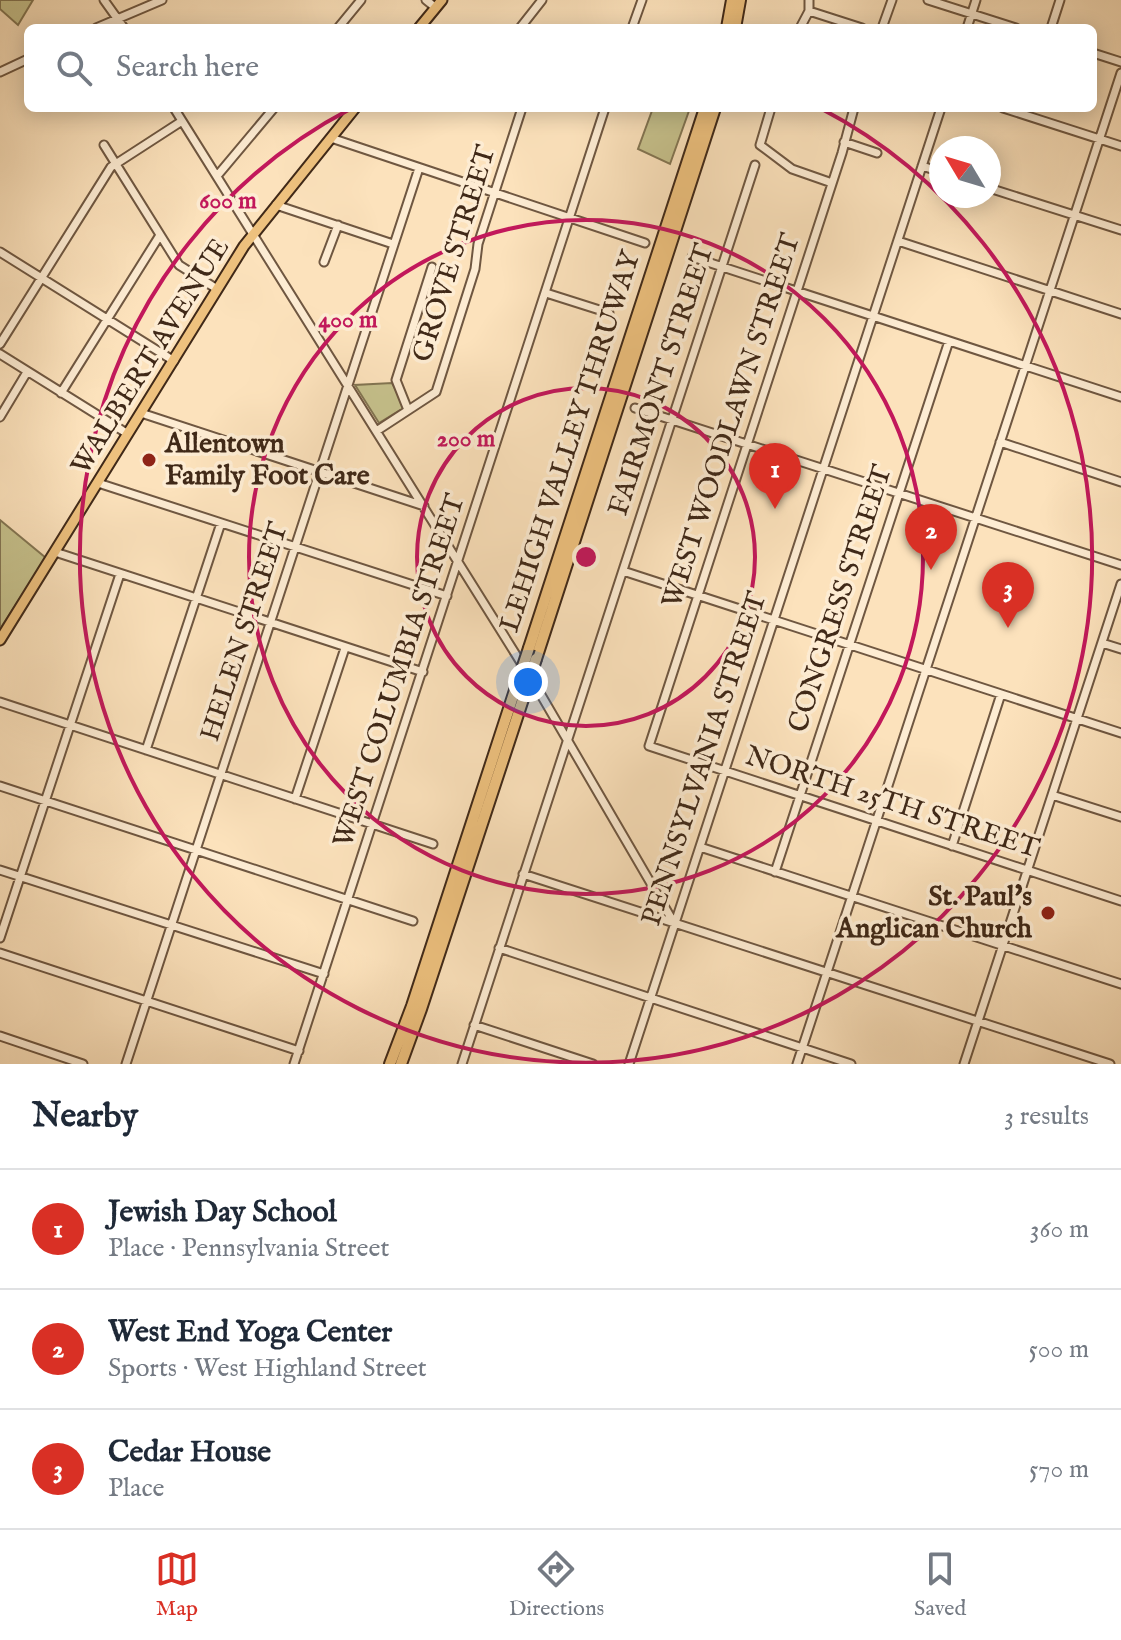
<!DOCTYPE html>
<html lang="en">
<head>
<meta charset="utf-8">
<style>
  :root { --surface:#fff; --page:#f2f2f3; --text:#1f2937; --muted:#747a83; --line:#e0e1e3; --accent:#d93025 }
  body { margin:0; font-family:"IM FELL English",serif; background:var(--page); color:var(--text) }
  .compass { position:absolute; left:929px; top:136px; width:72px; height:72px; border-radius:50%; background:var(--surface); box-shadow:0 4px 20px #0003; rotate:308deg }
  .you { position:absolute; left:528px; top:682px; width:28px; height:28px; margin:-20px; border:6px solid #fff; border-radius:50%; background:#1a73e8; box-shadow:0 0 0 12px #1a73e833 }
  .badge { display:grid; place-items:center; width:52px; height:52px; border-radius:50%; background:var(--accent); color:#fff; font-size:26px; font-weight:700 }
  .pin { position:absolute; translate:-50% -66px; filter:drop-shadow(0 2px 4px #0008) }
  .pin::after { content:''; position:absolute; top:42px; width:28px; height:24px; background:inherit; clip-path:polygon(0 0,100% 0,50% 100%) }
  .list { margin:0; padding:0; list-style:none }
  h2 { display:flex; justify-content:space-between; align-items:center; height:104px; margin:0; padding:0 32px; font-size:34px }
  h2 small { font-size:26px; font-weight:400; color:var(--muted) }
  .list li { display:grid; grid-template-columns:52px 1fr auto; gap:24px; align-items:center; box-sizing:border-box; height:120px; padding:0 32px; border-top:2px solid var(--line) }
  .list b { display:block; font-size:30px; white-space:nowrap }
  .list p { margin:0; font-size:26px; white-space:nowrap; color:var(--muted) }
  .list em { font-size:26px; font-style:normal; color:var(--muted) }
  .icon { flex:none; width:44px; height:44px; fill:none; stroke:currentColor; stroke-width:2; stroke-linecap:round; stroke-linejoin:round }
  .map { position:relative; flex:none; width:1121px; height:1064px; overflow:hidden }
  .search { position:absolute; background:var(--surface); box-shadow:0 4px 20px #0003; left:24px; right:24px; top:24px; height:88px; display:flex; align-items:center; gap:20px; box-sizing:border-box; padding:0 28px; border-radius:12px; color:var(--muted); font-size:30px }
  .sheet { height:464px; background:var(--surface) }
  nav { display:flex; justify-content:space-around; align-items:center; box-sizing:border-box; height:112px; border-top:2px solid var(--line); background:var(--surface); font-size:22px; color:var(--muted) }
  nav a { display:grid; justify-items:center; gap:4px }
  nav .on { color:var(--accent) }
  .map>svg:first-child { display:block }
</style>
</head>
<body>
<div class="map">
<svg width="1121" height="1064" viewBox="0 0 1121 1064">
  <rect width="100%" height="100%" fill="#fce2bc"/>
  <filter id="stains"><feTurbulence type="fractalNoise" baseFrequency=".0025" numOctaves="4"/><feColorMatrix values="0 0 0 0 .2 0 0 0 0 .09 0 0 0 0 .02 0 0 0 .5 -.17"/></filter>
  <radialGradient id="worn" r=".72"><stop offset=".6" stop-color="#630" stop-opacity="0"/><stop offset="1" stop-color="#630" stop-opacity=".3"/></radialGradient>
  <path fill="#c6c18c" stroke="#837552" stroke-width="2" d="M 0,0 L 33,0 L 18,25 L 0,9 Z
    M 653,108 L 690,108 L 670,164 L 638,149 Z
    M 392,383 L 405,407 L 379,423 L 355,385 Z
    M 0,520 L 46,558 L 0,629 Z"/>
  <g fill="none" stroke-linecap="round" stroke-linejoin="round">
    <defs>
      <path id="minor" d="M 104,0 L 124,28
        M 426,0 L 436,8
        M 928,0 L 1016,28
        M 809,11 L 862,28
        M 96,28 L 162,0
        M 338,28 L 361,0
        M 520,28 L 542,0
        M 632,28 L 642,0
        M 800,28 L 809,11 L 809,0
        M 882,28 L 892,0
        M 967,28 L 976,0
        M 1051,28 L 1060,0
        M 1093,53 L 1121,62
        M 0,72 L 28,59
        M 174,108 L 523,666
        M 771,108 L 760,145 L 792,169 L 832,183
        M 854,108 L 842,153 L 649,746 L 1121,901
        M 1003,108 L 1121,146
        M 331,138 L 645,243
        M 844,142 L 877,153
        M 104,145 L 179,265 L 217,289
        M 922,166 L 941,172
        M 217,176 L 274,108
        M 989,188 L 1121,230
        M 276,205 L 393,244
        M 898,241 L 1121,314
        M 0,252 L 174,361
        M 692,257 L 1121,397
        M 324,262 L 338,225
        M 546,293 L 609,313
        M 0,344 L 111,167 L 182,121
        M 0,354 L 128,434
        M 61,393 L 160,235
        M 635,408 L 1121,565
        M 408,410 L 396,380 L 432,267
        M 141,413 L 424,506
        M 0,417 L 27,372
        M 378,430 L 436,392 L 475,269 L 478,244 L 522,108
        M 1000,442 L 1121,482
        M 98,483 L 447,596
        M 55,552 L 423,672
        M 623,571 L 1121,733
        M 1102,643 L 1121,649
        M 530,676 L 674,923
        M 0,702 L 433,844
        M 146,750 L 221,523
        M 0,786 L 413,921
        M 1052,795 L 1121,817
        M 295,799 L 345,648
        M 952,846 L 1001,694
        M 700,847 L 1121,984
        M 0,870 L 324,974
        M 775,872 L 949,341
        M 523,874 L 1110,1064
        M 0,938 L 120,574
        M 499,948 L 851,1064
        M 0,953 L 299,1051
        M 474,1025 L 593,1064
        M 0,1036 L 83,1064
        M 126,1064 L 419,168
        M 294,1064 L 605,108
        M 462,1064 L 755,165
        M 629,1064 L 941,108
        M 797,1064 L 1121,73
        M 964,1064 L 1121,584"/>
      <path id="major" d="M 419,28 L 442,0
        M 0,640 L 244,246 L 355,108"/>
      <path id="highway" d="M 727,28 L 732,0
        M 735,28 L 740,0
        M 529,648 L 705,108
        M 536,659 L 715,108
        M 390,1064 L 412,1006 L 517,684
        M 401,1064 L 421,1009 L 524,696"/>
    </defs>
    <use href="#minor" stroke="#6f5741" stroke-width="11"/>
    <use href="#major" stroke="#402918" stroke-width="13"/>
    <use href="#highway" stroke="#402918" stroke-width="14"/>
    <use href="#minor" stroke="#fdecd3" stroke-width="7"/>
    <use href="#major" stroke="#eec17e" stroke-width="9"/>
    <use href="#highway" stroke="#eec17e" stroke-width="10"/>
    <defs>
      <path id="highway-bridge" d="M 517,684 L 529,648
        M 524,696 L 536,659"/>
    </defs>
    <use href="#highway-bridge" stroke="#402918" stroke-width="14" stroke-linecap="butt"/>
    <use href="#highway-bridge" stroke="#eec17e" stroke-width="10"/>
  </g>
  <g fill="none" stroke="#c2185b" stroke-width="4">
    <circle cx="586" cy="557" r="169"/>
    <circle cx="586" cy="557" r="337"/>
    <path d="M820 108A506 506 0 1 1 352 108"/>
  </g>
  <g fill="#8f2418" stroke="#fdecd3" stroke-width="3">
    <circle cx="149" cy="460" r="8"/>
    <circle cx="1048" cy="913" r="8"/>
  </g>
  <g text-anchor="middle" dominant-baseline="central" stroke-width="7" stroke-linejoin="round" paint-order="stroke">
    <g font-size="28" fill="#402918" stroke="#fdecd3">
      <text transform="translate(455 254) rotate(-73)">GROVE STREET</text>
      <text transform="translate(151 357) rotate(-58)">WALBERT AVENUE</text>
      <text transform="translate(662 380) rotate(-72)">FAIRMONT STREET</text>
      <text transform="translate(732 421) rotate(-72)">WEST WOODLAWN STREET</text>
      <text transform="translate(571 442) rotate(-72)">LEHIGH VALLEY THRUWAY</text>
      <text transform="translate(841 599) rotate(-72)">CONGRESS STREET</text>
      <text transform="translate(245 632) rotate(-72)">HELEN STREET</text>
      <text transform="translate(400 671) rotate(-72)">WEST COLUMBIA STREET</text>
      <text transform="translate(705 759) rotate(-72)">PENNSYLVANIA STREET</text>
      <text transform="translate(892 803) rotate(18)">NORTH 25TH STREET</text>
    </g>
    <g font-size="28" font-weight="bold" fill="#402918" stroke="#fdecd3" text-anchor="start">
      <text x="165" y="444">Allentown<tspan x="165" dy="32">Family Foot Care</tspan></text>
      <text x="1032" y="897" text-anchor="end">St. Paul's<tspan x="1032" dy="32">Anglican Church</tspan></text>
    </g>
  </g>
  <circle cx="586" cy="557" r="12" fill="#c2185b" stroke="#fdecd3" stroke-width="4"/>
  <g font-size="24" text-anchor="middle" font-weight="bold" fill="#c2185b" stroke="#fdecd3" stroke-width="7" stroke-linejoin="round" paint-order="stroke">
    <text x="228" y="208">600 m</text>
    <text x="348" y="327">400 m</text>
    <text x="466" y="446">200 m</text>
  </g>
  <rect width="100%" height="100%" filter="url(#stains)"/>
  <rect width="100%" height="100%" fill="url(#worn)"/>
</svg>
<svg class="compass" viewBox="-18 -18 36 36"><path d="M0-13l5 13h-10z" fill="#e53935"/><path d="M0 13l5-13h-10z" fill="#747a83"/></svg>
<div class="you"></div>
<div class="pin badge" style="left:775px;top:509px">1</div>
<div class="pin badge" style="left:931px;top:570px">2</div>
<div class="pin badge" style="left:1008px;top:628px">3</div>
<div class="search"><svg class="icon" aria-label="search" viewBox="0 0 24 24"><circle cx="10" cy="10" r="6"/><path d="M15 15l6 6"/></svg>Search here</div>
</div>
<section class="sheet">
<h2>Nearby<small>3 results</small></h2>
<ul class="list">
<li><span class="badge">1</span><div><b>Jewish Day School</b><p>Place · Pennsylvania Street</p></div><em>360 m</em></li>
<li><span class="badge">2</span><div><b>West End Yoga Center</b><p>Sports · West Highland Street</p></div><em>500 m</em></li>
<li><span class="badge">3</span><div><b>Cedar House</b><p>Place</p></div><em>570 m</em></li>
</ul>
</section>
<nav>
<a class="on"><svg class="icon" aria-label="map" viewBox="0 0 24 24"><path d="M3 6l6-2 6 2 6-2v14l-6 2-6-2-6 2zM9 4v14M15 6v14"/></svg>Map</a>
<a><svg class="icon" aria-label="directions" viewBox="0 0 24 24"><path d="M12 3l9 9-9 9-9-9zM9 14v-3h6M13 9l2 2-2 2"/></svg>Directions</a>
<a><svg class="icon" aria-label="saved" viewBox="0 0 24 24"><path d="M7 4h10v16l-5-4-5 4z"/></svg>Saved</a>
</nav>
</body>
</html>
